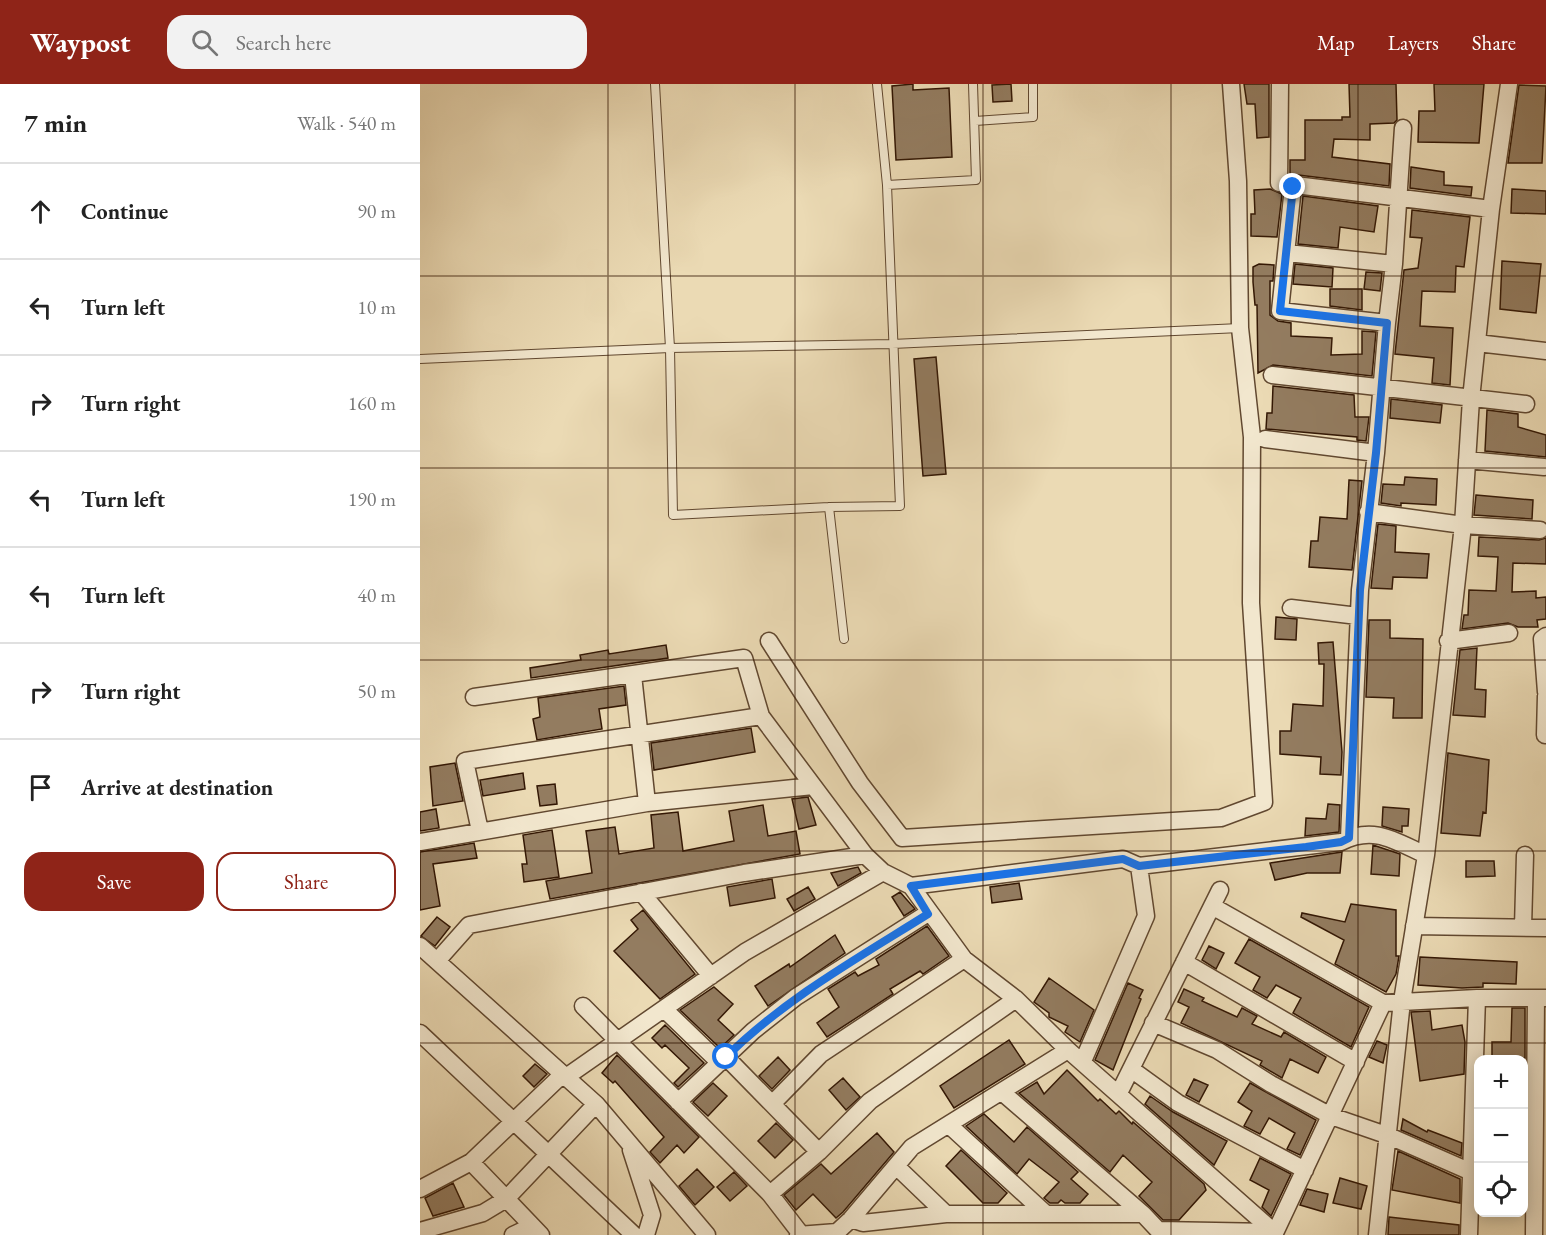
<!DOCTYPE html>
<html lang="en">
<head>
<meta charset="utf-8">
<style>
  :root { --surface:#fff; --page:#f2f2f2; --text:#222; --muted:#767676; --line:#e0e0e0; --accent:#8f2418 }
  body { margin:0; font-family:"EB Garamond",serif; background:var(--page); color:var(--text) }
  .controls { position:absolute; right:18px; bottom:18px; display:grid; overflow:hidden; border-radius:12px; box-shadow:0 3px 15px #0003 }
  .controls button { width:54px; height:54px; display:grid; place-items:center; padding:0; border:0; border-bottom:2px solid var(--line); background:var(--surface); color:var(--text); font:30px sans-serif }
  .stop { position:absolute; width:18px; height:18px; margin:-14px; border:4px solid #1a73e8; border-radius:50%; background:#fff }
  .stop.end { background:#1a73e8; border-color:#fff; box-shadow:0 2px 6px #0008 }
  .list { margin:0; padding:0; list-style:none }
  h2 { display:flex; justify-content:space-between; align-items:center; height:78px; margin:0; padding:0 24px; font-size:26px }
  h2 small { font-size:20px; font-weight:400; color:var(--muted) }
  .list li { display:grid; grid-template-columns:39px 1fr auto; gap:18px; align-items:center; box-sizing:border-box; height:96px; padding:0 24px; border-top:2px solid var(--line) }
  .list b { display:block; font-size:22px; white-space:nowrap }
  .list em { font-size:20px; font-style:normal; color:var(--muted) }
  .actions { display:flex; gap:12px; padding:18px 24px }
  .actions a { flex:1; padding:14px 0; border:2px solid var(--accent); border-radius:18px; text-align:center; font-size:21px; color:var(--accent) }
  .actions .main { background:var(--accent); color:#fff }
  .icon { flex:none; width:33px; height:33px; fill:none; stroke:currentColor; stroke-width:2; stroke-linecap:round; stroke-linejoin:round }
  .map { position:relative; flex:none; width:1126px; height:1151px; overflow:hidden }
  header { display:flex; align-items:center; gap:36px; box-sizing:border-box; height:84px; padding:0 30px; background:var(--accent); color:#fff }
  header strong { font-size:28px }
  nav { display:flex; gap:33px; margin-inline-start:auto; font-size:21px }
  .search { width:420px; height:54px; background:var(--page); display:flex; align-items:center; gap:15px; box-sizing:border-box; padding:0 21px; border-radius:18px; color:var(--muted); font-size:22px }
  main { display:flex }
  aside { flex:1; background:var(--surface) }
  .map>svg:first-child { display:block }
</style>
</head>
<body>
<header>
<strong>Waypost</strong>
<div class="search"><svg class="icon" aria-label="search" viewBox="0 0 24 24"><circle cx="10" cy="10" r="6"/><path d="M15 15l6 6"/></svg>Search here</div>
<nav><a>Map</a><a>Layers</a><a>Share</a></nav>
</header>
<main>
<aside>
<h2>7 min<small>Walk · 540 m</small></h2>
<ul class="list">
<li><svg class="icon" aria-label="ahead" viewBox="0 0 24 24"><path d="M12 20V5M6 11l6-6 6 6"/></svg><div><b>Continue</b></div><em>90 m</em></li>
<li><svg class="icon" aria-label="left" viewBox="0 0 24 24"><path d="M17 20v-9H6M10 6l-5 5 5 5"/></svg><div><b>Turn left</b></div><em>10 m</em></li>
<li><svg class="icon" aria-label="right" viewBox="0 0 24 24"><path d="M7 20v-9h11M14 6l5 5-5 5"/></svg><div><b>Turn right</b></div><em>160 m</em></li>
<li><svg class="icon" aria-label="left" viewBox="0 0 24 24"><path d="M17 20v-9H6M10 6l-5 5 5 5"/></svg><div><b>Turn left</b></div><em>190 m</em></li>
<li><svg class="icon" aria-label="left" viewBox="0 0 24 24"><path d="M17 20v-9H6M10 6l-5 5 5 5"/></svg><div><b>Turn left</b></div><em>40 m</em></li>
<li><svg class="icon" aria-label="right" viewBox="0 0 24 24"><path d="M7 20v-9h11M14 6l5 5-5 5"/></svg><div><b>Turn right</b></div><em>50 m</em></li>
<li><svg class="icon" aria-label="arrive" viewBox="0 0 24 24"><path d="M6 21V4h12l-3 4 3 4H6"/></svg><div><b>Arrive at destination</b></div></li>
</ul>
<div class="actions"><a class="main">Save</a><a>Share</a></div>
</aside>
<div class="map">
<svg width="1126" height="1151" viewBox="0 0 1126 1151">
  <rect width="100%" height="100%" fill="#ebdab4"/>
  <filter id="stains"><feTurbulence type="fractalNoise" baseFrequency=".00333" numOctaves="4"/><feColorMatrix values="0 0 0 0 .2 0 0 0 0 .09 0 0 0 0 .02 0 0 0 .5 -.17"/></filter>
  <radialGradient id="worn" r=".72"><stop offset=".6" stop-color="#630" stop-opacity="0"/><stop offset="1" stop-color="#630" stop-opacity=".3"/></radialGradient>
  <path fill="#937c60" stroke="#331704" stroke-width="1.5" d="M 493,0 L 493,6 L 529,4 L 532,73 L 476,76 L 472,2 Z
    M 591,0 L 592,17 L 573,18 L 572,1 Z
    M 824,0 L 849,0 L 849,53 L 837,54 L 835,20 L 827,20 Z
    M 929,0 L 976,0 L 977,36 L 974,39 L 950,40 L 950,56 L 914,55 L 912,73 L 970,80 L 969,102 L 870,90 L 870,76 L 885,76 L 885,36 L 922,36 L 922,33 L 930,33 Z
    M 1014,0 L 1064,0 L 1059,59 L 998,58 L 999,27 L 1015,27 Z
    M 1099,1 L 1126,2 L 1122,79 L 1088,79 Z
    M 991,83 L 1024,88 L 1024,101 L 1052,103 L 1051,112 L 990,104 Z
    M 850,105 L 862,110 L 857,153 L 831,152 L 831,130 L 835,130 L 834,106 Z
    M 1092,105 L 1126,107 L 1126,130 L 1091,129 Z
    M 883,112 L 958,122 L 954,148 L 920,143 L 918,164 L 878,160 Z
    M 992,126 L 1050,133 L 1044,183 L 1036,182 L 1035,208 L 1002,207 L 1000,242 L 1033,244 L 1030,301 L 1012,299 L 1014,274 L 975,270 L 984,186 L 998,184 L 1002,154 L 990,153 Z
    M 1082,177 L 1121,180 L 1116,229 L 1080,225 Z
    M 839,180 L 854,181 L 853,197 L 850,197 L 850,231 L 858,237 L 871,239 L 871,252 L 912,254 L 911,271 L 942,270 L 942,247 L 956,248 L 952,292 L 853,281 L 838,289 L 837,221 L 835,221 L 833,198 L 833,183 Z
    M 875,180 L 913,184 L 912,203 L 873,200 Z
    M 946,188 L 962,189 L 960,207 L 944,205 Z
    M 910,205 L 942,205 L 942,226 L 910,222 Z
    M 516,273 L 526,390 L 503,392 L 494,275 Z
    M 853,302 L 934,311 L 935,333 L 949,333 L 946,357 L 937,356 L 937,353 L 846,345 L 847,329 L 852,329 Z
    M 971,315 L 1022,321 L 1020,339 L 970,334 Z
    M 1067,326 L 1098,330 L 1098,343 L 1126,351 L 1126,373 L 1065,367 Z
    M 985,393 L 1017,395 L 1016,421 L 981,419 L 981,422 L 961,419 L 963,400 L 984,401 Z
    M 929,396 L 942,397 L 932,486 L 889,483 L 891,457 L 898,457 L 900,433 L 927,435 Z
    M 1056,411 L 1113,416 L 1112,435 L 1054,431 Z
    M 958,440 L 976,442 L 975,468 L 1009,470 L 1007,494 L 973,493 L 972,505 L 951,504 Z
    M 1059,453 L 1119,456 L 1126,454 L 1126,480 L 1093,479 L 1092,508 L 1116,507 L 1116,514 L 1126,513 L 1126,535 L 1117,536 L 1118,543 L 1098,543 L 1088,539 L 1042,545 L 1044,531 L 1048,531 L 1049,506 L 1076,507 L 1078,473 L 1058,472 Z
    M 856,533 L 877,535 L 876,556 L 855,555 Z
    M 949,536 L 970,536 L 970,554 L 1003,555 L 1002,634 L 973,634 L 974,614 L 946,613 Z
    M 913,558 L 922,668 L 921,691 L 900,690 L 901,673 L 860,670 L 860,647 L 871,647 L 873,620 L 903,622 L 904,580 L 899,580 L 898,559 Z
    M 246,561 L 248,574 L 111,594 L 110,584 L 161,576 L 160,571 L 188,566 L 189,570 Z
    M 1057,564 L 1055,605 L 1066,606 L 1065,633 L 1033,631 L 1040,566 Z
    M 204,602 L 206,621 L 179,625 L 182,645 L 117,656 L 113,635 L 120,633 L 118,614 Z
    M 331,644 L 335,668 L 234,686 L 231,659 Z
    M 1028,669 L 1069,676 L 1066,729 L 1063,728 L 1060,752 L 1021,749 Z
    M 35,679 L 43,717 L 13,722 L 10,683 Z
    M 103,689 L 105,705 L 63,712 L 60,696 Z
    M 135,700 L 137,720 L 120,722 L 117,702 Z
    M 388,713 L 396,741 L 379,745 L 372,715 Z
    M 908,720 L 920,721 L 919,748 L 885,752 L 886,734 L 906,735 Z
    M 343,721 L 348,752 L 376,747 L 380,770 L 130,815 L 126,797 L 172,789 L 166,747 L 195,743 L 199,770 L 234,764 L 231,731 L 258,728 L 263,767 L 314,757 L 309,727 Z
    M 963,723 L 989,725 L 988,742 L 982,742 L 982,748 L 962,742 Z
    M 16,725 L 19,744 L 0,747 L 0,728 Z
    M 132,746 L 139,793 L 104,798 L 102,780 L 107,780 L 103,751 Z
    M 54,759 L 57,774 L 13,780 L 20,822 L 0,826 L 0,768 Z
    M 953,761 L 980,770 L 979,792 L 951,790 Z
    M 922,768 L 920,789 L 887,789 L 855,796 L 850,779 Z
    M 1046,777 L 1074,777 L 1075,792 L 1046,793 Z
    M 438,783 L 441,789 L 418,802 L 411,789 Z
    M 352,795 L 355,814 L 310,822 L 307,803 Z
    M 599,799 L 602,815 L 572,819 L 570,803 Z
    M 388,803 L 395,815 L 374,827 L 367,815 Z
    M 480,808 L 495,825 L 484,832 L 472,813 Z
    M 931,820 L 976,826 L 976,872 L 979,872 L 976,890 L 966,908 L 915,880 L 924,856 L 881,833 L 882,829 L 925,838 Z
    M 223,826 L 275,890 L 240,915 L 194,867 L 218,845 L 211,836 Z
    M 17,833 L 30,843 L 15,862 L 1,852 Z
    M 507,842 L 529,872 L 503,890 L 500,887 L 470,905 L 473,910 L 407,953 L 397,939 L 419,923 L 408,905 L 435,888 L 438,892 L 459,881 L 456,875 Z
    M 415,851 L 425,869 L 348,922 L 335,902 L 369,880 L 370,883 Z
    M 829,855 L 949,923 L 931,963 L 873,929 L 881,914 L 856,901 L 847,914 L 833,906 L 840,893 L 815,879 Z
    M 789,862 L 804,869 L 796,885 L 782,876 Z
    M 1000,873 L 1097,878 L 1096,900 L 1063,899 L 1063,903 L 1042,904 L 998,901 Z
    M 629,894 L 674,926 L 660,958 L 645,948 L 648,942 L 629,933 L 629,929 L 614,918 Z
    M 708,899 L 723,906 L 719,914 L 721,915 L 693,986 L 675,976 Z
    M 294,903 L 313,920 L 298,936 L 314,951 L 300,964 L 260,926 Z
    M 764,905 L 784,914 L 782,917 L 817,933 L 822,924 L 837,932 L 832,940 L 861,953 L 864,948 L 906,973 L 898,989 L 870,975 L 862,994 L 840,981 L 842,977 L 761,939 L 769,923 L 758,918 Z
    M 1092,924 L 1105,924 L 1105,974 L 1072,975 L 1072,958 L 1091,958 Z
    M 1010,927 L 1012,946 L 1042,941 L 1045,958 L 1044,990 L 1000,997 L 991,928 Z
    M 245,941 L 284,979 L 258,1003 L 254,999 L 269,984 L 245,961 L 242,964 L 232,954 Z
    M 589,956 L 605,980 L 534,1024 L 520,1002 Z
    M 957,957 L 967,961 L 963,979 L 949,973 Z
    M 197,971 L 279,1053 L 264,1069 L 257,1061 L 240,1079 L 230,1068 L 244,1053 L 195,997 L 193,999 L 182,989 Z
    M 358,973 L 370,986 L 352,1005 L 339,992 Z
    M 115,980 L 127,990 L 114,1003 L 103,992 Z
    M 647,986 L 678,1017 L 680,1015 L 696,1030 L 699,1027 L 712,1040 L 713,1038 L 784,1100 L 786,1106 L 759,1136 L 743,1136 L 719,1112 L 732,1098 L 703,1071 L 690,1088 L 599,1009 L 617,998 L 624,1010 Z
    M 423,994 L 440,1013 L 426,1026 L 409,1006 Z
    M 774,995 L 788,1001 L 779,1018 L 766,1011 Z
    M 293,999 L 307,1012 L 288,1032 L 273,1018 Z
    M 830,999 L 896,1036 L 880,1071 L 867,1065 L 875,1049 L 849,1034 L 840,1050 L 824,1042 L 832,1027 L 818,1018 Z
    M 730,1012 L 753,1028 L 807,1057 L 794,1081 L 725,1020 Z
    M 564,1030 L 594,1058 L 607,1043 L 658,1088 L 651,1095 L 668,1110 L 660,1119 L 645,1119 L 641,1116 L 638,1119 L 630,1119 L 624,1114 L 639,1098 L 609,1075 L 597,1090 L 546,1042 Z
    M 983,1035 L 1007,1048 L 1008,1046 L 1042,1059 L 1041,1072 L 981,1046 Z
    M 356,1039 L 373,1056 L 355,1074 L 338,1057 Z
    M 457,1049 L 474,1068 L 423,1128 L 416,1134 L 393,1110 L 376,1126 L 364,1111 L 401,1080 L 411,1090 Z
    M 541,1066 L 587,1109 L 578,1119 L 563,1119 L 526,1082 Z
    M 978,1067 L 1040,1095 L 1040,1119 L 972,1106 Z
    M 840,1074 L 871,1090 L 851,1132 L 842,1123 L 849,1106 L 830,1096 Z
    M 277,1085 L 294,1103 L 275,1121 L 259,1102 Z
    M 314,1088 L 327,1102 L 310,1117 L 297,1103 Z
    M 920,1094 L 947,1102 L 941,1125 L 913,1119 Z
    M 33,1099 L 44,1123 L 13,1132 L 5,1114 Z
    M 887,1105 L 908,1110 L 904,1128 L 880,1121 Z
    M 969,1133 L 1039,1141 L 1039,1151 L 968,1151 Z"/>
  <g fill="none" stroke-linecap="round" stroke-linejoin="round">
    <defs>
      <path id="service" d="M 235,0 L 250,264 L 253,431 L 409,423 L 480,422 L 467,101 L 457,0
        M 555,37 L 613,33 L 613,0
        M 467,101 L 556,96 L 553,0
        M 0,275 L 250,264 L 472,260 L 820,244
        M 409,423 L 424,555"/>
      <path id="minor" d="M 860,0 L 859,99 L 1071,125
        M 873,103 L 860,227 L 967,239 L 956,369 L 940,506 L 929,754
        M 867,169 L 974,180
        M 967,239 L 974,180 L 983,44
        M 1057,259 L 1126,267
        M 852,291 L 1106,320
        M 845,355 L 956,369
        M 1047,376 L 1124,383
        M 948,428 L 1043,441 L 1120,446
        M 871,524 L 938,532
        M 1126,552 L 1122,555 L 1126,608
        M 349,557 L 440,699 L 482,754 L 801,734 L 844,718 L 831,519 L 832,353 L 820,244 L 818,97 L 811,0
        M 1028,557 L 1089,549
        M 213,591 L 227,719
        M 54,613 L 324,574 L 341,632 L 445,771 L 463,788 L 491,802 L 544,875 L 596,915 L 648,966 L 854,1148
        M 1125,651 L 1126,612
        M 60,747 L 45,677 L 341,632
        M 0,758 L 227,719 L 393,702
        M 491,802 L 703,775 L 719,782 L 921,758 C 954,741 975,757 1006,771
        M 221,808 L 291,892
        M 792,822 L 963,919
        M 994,842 L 1126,844
        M 1103,843 L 1105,771
        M 0,862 L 176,1020 L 287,1151
        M 17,877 L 49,841 L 324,789 L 445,771
        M 764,878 L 936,978
        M 163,922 L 350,1110
        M 244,925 L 300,979
        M 733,939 L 797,966 L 851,1000 L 911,1032 L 969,1052 L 1058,1091
        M 0,949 L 214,1151
        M 306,973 L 399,1068
        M 663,977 L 726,832 L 719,782
        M 711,985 L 758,1019 L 885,1086
        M 146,993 L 325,868 L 463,788
        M 583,1009 L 723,1130
        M 699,1009 L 800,806
        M 258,1018 L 333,947 L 376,913 L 508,829
        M 352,1020 L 401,970 L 544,875
        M 529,1041 L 626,1130
        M 211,1066 L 232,1131 L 226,1151
        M 51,1078 L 121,1151
        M 476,1082 L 526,1130
        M 0,1105 L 51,1078 L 143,990
        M 431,1135 L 492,1063 L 648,966
        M 0,1147 L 63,1129 L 86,1115 L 176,1020
        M 380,1149 L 350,1110 L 399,1068 L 450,1017 L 596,915
        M 93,1151 L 112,1142
        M 378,1151 L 417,1148 L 431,1135 L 443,1139 L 526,1130 L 723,1130 L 738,1146 L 854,1148
        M 854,1151 L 963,919 L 1057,914 L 1126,914
        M 957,1151 L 982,917 L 1006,771 L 1043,441 L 1051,315 L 1071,125 L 1089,0
        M 1049,1151 L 1057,914
        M 1114,1151 L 1116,914"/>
    </defs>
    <use href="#service" stroke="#614830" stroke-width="10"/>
    <use href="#minor" stroke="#614830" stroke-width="19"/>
    <use href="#service" stroke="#f2e7ce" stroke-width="8"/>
    <use href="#minor" stroke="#f2e7ce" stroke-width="16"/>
  </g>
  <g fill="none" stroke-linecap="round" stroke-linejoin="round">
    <path stroke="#1a73e8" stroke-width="8" d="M 306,973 C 366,914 438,874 508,830 L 491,802 L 703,775 L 719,782 L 886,763 L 921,758 L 929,754 L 940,506 L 956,369 L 967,239 L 860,227 L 873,103"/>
  </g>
  <path fill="none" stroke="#331704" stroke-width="1.5" stroke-opacity="0.55" d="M 188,0 L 188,1151M 375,0 L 375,1151M 563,0 L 563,1151M 751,0 L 751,1151M 938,0 L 938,1151M 0,192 L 1126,192M 0,384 L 1126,384M 0,576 L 1126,576M 0,767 L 1126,767M 0,959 L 1126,959"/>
  <rect width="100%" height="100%" filter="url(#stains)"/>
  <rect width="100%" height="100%" fill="url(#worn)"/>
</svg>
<div class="controls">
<button>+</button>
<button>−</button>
<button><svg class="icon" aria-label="locate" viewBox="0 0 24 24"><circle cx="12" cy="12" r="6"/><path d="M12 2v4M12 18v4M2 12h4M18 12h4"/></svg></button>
</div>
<div class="stop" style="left:306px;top:973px"></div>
<div class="stop end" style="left:873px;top:103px"></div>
</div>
</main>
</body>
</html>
